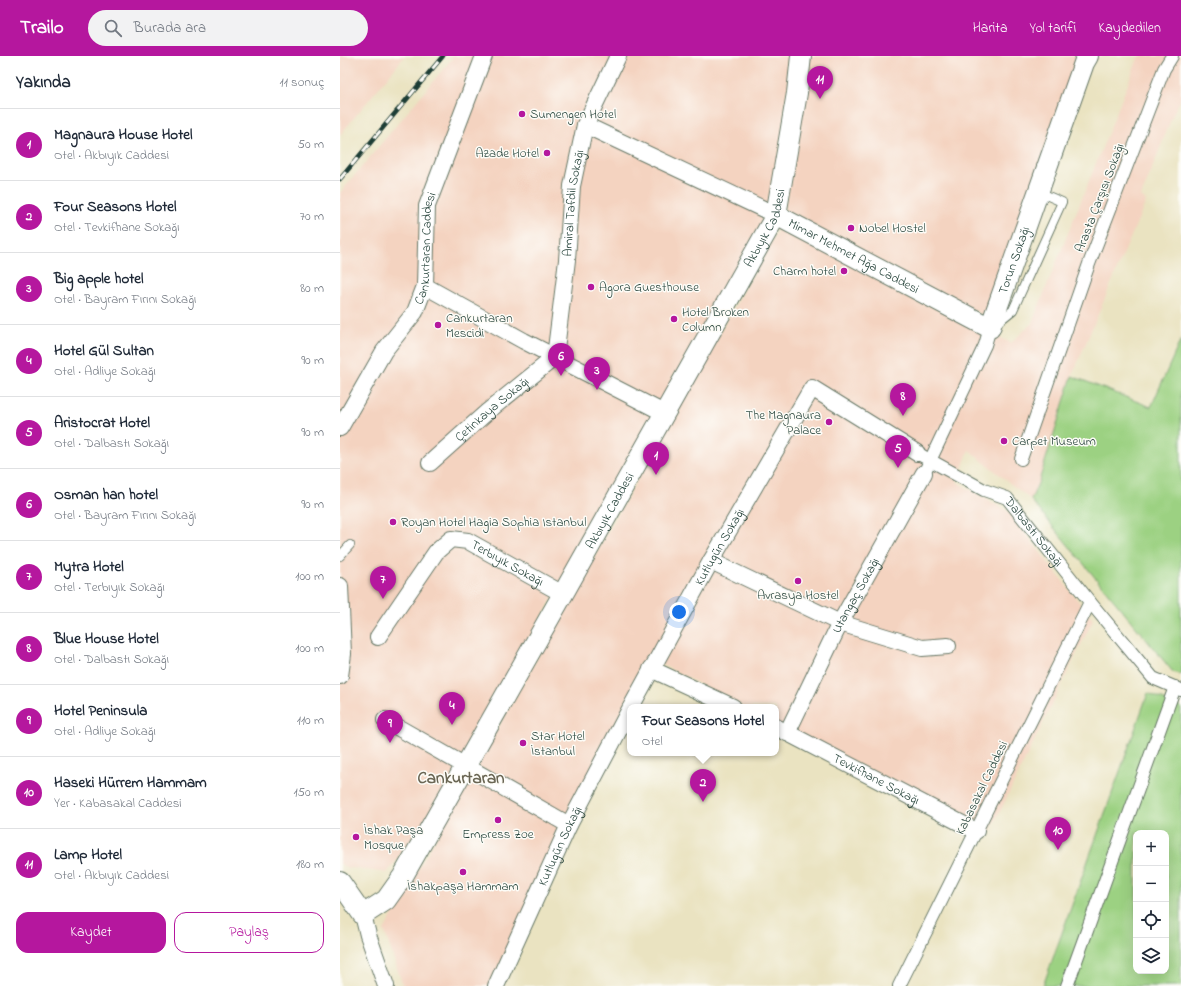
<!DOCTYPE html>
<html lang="tr">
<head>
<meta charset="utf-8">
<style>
  :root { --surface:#fff; --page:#f2f2f3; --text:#1f2937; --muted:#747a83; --line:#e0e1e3; --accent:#b5179e }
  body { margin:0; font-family:"Indie Flower",sans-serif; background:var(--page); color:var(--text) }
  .controls { position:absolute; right:12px; bottom:12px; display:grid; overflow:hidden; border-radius:8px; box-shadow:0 4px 16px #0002 }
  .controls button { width:36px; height:36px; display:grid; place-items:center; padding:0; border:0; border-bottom:1px solid var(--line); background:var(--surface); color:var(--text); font:20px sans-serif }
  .you { position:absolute; left:339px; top:556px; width:14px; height:14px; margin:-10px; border:3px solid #fff; border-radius:50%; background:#1a73e8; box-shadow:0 0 0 6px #1a73e833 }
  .badge { display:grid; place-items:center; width:26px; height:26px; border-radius:50%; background:var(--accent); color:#fff; font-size:13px; font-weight:700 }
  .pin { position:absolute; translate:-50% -33px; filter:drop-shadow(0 1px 2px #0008) }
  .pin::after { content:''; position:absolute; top:21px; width:14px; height:12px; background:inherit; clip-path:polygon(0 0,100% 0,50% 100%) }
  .popup { position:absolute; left:287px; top:648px; width:152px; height:52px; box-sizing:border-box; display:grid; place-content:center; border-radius:8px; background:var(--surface); filter:drop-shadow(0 1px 3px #0005); font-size:13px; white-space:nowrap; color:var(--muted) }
  .popup b { font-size:15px; color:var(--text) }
  .popup::after { content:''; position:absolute; left:50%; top:100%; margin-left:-8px; border:8px solid transparent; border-top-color:var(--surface) }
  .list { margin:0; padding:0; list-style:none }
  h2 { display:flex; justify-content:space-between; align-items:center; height:52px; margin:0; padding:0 16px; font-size:17px }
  h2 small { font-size:13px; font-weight:400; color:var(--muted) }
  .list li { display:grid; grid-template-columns:26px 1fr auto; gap:12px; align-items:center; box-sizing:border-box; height:72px; padding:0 16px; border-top:1px solid var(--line) }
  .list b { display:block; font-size:15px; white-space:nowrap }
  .list p { margin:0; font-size:13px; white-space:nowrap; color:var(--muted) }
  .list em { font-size:13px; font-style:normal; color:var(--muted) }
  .actions { display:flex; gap:8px; padding:12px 16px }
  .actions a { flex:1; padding:9px 0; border:1px solid var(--accent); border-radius:12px; text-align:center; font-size:14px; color:var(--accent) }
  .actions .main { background:var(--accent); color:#fff }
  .icon { flex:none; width:22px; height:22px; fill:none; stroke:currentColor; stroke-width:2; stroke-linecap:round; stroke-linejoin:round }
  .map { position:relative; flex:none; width:841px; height:930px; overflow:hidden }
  header { display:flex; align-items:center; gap:24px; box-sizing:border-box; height:56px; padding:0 20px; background:var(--accent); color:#fff }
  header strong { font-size:19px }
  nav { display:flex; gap:22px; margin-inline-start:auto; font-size:14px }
  .search { width:280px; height:36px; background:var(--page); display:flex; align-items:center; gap:10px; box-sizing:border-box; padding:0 14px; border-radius:22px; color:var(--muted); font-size:15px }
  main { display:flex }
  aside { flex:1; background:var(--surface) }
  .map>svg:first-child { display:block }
</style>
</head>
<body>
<header>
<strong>Trailo</strong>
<div class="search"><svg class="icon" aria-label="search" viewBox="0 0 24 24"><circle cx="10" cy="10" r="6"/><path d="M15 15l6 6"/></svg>Burada ara</div>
<nav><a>Harita</a><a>Yol tarifi</a><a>Kaydedilen</a></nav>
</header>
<main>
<aside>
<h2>Yakında<small>11 sonuç</small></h2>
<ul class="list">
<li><span class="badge">1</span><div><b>Magnaura House Hotel</b><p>Otel · Akbıyık Caddesi</p></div><em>50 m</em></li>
<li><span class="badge">2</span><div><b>Four Seasons Hotel</b><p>Otel · Tevkifhane Sokağı</p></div><em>70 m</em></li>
<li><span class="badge">3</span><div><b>Big apple hotel</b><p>Otel · Bayram Fırını Sokağı</p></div><em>80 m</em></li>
<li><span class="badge">4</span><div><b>Hotel Gül Sultan</b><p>Otel · Adliye Sokağı</p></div><em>90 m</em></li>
<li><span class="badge">5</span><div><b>Aristocrat Hotel</b><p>Otel · Dalbastı Sokağı</p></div><em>90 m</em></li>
<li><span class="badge">6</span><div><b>Osman han hotel</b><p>Otel · Bayram Fırını Sokağı</p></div><em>90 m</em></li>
<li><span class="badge">7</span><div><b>Mytra Hotel</b><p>Otel · Terbıyık Sokağı</p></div><em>100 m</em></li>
<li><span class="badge">8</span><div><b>Blue House Hotel</b><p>Otel · Dalbastı Sokağı</p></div><em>100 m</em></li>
<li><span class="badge">9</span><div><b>Hotel Peninsula</b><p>Otel · Adliye Sokağı</p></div><em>110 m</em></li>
<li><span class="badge">10</span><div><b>Haseki Hürrem Hammam</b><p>Yer · Kabasakal Caddesi</p></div><em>150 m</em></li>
<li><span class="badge">11</span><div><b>Lamp Hotel</b><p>Otel · Akbıyık Caddesi</p></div><em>180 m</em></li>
</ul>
<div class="actions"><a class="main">Kaydet</a><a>Paylaş</a></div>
</aside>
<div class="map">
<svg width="841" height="930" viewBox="0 0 841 930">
  <rect width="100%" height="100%" fill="#fdfcf7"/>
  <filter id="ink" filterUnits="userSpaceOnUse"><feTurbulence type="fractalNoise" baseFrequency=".025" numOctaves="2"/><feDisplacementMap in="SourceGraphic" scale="8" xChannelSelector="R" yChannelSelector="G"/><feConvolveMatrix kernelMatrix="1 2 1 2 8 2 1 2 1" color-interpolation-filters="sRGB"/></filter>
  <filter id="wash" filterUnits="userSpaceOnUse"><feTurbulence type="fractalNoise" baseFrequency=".012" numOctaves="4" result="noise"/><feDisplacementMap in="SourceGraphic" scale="16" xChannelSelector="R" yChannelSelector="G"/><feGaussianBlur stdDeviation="0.9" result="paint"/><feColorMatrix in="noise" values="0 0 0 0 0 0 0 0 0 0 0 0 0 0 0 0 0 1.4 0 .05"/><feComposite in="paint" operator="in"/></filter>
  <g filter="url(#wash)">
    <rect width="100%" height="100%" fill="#eae3c1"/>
    <path fill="#f4d3c0" d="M 0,0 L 65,0 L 0,79 Z
      M 114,0 L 453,0 L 432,150 L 94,754 L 47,817 L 6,811 L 0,808 L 0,137 Z
      M 466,0 L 742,0 L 644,260 L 444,156 Z
      M 799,0 L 841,0 L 841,43 L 834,56 L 801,141 L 806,145 L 732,320 L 699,425 L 691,444 L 629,394 L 617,426 L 669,456 L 753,564 L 650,776 L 436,667 L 436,651 L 404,651 L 311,603 L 150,930 L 63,930 L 44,874 L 439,172 L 671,287 L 692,267 Z"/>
    <path fill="#9cd182" stroke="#5e875b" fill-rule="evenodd" d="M 841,283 L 841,619 L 833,616 L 691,444 L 699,425 L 732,320 L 811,351 Z
      M 808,637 L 841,651 L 841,930 L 703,930 ZM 796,777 L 826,777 L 826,915 L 796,915 Z"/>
  </g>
  <g filter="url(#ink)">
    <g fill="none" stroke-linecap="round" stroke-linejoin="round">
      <defs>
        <path id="service" d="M 657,267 L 673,254 L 722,146 L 699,136
          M 0,500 L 10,489"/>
        <g id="pedestrian">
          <path id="s1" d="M 577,397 L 644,434 L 667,442 L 750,546 L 813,622 L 841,634"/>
          <path d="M 681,403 L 749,208 L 824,13 L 832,0"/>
          <path d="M 587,411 L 645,289 L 650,272"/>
          <path d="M 559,930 L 750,546"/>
          <path d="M 727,930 L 835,631"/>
        </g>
        <g id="minor">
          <path d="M 245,69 L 436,159"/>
          <path d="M 85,230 L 184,285 L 324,357"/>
          <path id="s2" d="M 0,372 L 44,295 L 75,256 L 85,230 L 87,150 L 144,0"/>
          <path id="s3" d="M 90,407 L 147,356 L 215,301 L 227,204 L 232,130 L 245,69 L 278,0"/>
          <path d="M 371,505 L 500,567 L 582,592 L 608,590"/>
          <path d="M 0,530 L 3,598 L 0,620"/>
          <path id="s4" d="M 38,581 L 96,496 L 111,483 L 128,485 L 223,538"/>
          <path d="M 311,613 L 393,651"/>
          <path id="s5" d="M 291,651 L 371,505 L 472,332 L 577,397"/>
          <path d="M 45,664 L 229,769"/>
          <path id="s6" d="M 436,671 L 636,775"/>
          <path id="s7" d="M 447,677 L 500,567 L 584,417"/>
          <path d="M 23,859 L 28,879 L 46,930"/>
          <path id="s8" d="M 156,930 L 229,769 L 290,653"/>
        </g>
        <g id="tertiary">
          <path id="s9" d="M 436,159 L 650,272 L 744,7 L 748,0"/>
          <path id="s10" d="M 0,826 L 23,859 L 46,844 L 63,820 L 223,538 L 436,159 L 457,37 L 461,0"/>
        </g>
      </defs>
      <use href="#service" stroke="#667765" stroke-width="10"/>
      <use href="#pedestrian" stroke="#667765" stroke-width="14"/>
      <use href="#minor" stroke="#667765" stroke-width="18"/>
      <use href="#tertiary" stroke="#667765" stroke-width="22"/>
      <use href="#service" stroke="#fff" stroke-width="8"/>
      <use href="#pedestrian" stroke="#fff" stroke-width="12"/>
      <use href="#minor" stroke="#fff" stroke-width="16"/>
      <use href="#tertiary" stroke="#fff" stroke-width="20"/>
      <defs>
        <path id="rail" d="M 0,123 L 103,0"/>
      </defs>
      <use href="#rail" stroke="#1f3d34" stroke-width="4.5"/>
      <use href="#rail" stroke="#fdfcf7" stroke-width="3" stroke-dasharray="9" stroke-linecap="butt"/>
    </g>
  </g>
  <g fill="#b5179e" stroke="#fdfcf7" stroke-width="1.5">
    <circle cx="182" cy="58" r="4"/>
    <circle cx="207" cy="97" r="4"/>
    <circle cx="511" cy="172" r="4"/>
    <circle cx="504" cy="215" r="4"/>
    <circle cx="251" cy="231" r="4"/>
    <circle cx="334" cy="263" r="4"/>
    <circle cx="98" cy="269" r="4"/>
    <circle cx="489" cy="366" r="4"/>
    <circle cx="664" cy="385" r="4"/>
    <circle cx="53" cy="466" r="4"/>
    <circle cx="458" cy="525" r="4"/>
    <circle cx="183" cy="687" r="4"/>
    <circle cx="158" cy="764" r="4"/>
    <circle cx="16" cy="781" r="4"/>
    <circle cx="123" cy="816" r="4"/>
  </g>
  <g text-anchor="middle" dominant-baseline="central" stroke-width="3" stroke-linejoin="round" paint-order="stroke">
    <g font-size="13" fill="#1f3d34" stroke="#fdfcf7" text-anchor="start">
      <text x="190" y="58">Sumengen Hotel</text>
      <text x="199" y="97" text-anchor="end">Azade Hotel</text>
      <text x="519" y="172">Nobel Hostel</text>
      <text x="496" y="215" text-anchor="end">Charm hotel</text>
      <text x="259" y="231">Agora Guesthouse</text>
      <text x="342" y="256">Hotel Broken<tspan x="342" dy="15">Column</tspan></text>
      <text x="106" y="262">Cankurtaran<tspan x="106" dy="15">Mescidi</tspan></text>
      <text x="481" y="359" text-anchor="end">The Magnaura<tspan x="481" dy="15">Palace</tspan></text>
      <text x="672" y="385">Carpet Museum</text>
      <text x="61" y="466">Royan Hotel Hagia Sophia Istanbul</text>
      <text x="458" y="539" text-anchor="middle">Avrasya Hostel</text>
      <text x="191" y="680">Star Hotel<tspan x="191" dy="15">İstanbul</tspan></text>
      <text x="24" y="774">İshak Paşa<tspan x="24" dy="15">Mosque</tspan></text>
      <text x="158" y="778" text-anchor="middle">Empress Zoe</text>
      <text x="123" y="830" text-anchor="middle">İshakpaşa Hammam</text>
    </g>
    <g font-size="13" fill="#1f3d34" stroke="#fdfcf7">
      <text transform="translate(760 142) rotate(-69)">Arasta Çarşısı Sokağı</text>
      <text stroke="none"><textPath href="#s3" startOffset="319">Amiral Tafdil Sokağı</textPath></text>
      <text stroke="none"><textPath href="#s10" startOffset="840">Akbıyık Caddesi</textPath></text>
      <text stroke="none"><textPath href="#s2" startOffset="204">Cankurtaran Caddesi</textPath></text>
      <text stroke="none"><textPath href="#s9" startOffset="88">Mimar Mehmet Ağa Caddesi</textPath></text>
      <text stroke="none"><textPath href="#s9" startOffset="314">Torun Sokağı</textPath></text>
      <text stroke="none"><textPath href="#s3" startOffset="82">Çetinkaya Sokağı</textPath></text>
      <text stroke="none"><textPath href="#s10" startOffset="517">Akbıyık Caddesi</textPath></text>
      <text stroke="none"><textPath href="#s1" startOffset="144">Dalbastı Sokağı</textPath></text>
      <text stroke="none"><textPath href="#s5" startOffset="183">Kutlugün Sokağı</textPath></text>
      <text stroke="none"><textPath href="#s4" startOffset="185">Terbıyık Sokağı</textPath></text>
      <text stroke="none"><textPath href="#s7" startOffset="154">Utangaç Sokağı</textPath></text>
      <text stroke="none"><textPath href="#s6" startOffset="113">Tevkifhane Sokağı</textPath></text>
      <text transform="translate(642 732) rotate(-64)">Kabasakal Caddesi</text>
      <text stroke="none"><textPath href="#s8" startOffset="154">Kutlugün Sokağı</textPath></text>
    </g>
    <g font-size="17" font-weight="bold" fill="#6a6654" stroke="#fdfcf7">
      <text x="121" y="722">Cankurtaran</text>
    </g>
  </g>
</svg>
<div class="controls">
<button>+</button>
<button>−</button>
<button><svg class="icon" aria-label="locate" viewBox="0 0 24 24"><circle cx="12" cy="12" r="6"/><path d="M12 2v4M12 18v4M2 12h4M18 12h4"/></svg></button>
<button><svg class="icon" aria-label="layers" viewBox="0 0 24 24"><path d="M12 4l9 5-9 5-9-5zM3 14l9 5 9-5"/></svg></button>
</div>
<div class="you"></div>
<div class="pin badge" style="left:316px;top:419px">1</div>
<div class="pin badge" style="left:363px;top:746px">2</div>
<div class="popup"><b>Four Seasons Hotel</b>Otel</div>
<div class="pin badge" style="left:257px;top:334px">3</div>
<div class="pin badge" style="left:112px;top:669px">4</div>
<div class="pin badge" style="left:558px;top:412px">5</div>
<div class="pin badge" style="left:221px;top:320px">6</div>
<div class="pin badge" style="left:43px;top:543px">7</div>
<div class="pin badge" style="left:563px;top:360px">8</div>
<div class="pin badge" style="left:50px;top:687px">9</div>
<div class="pin badge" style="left:718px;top:794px">10</div>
<div class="pin badge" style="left:480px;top:43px">11</div>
</div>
</main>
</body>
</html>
